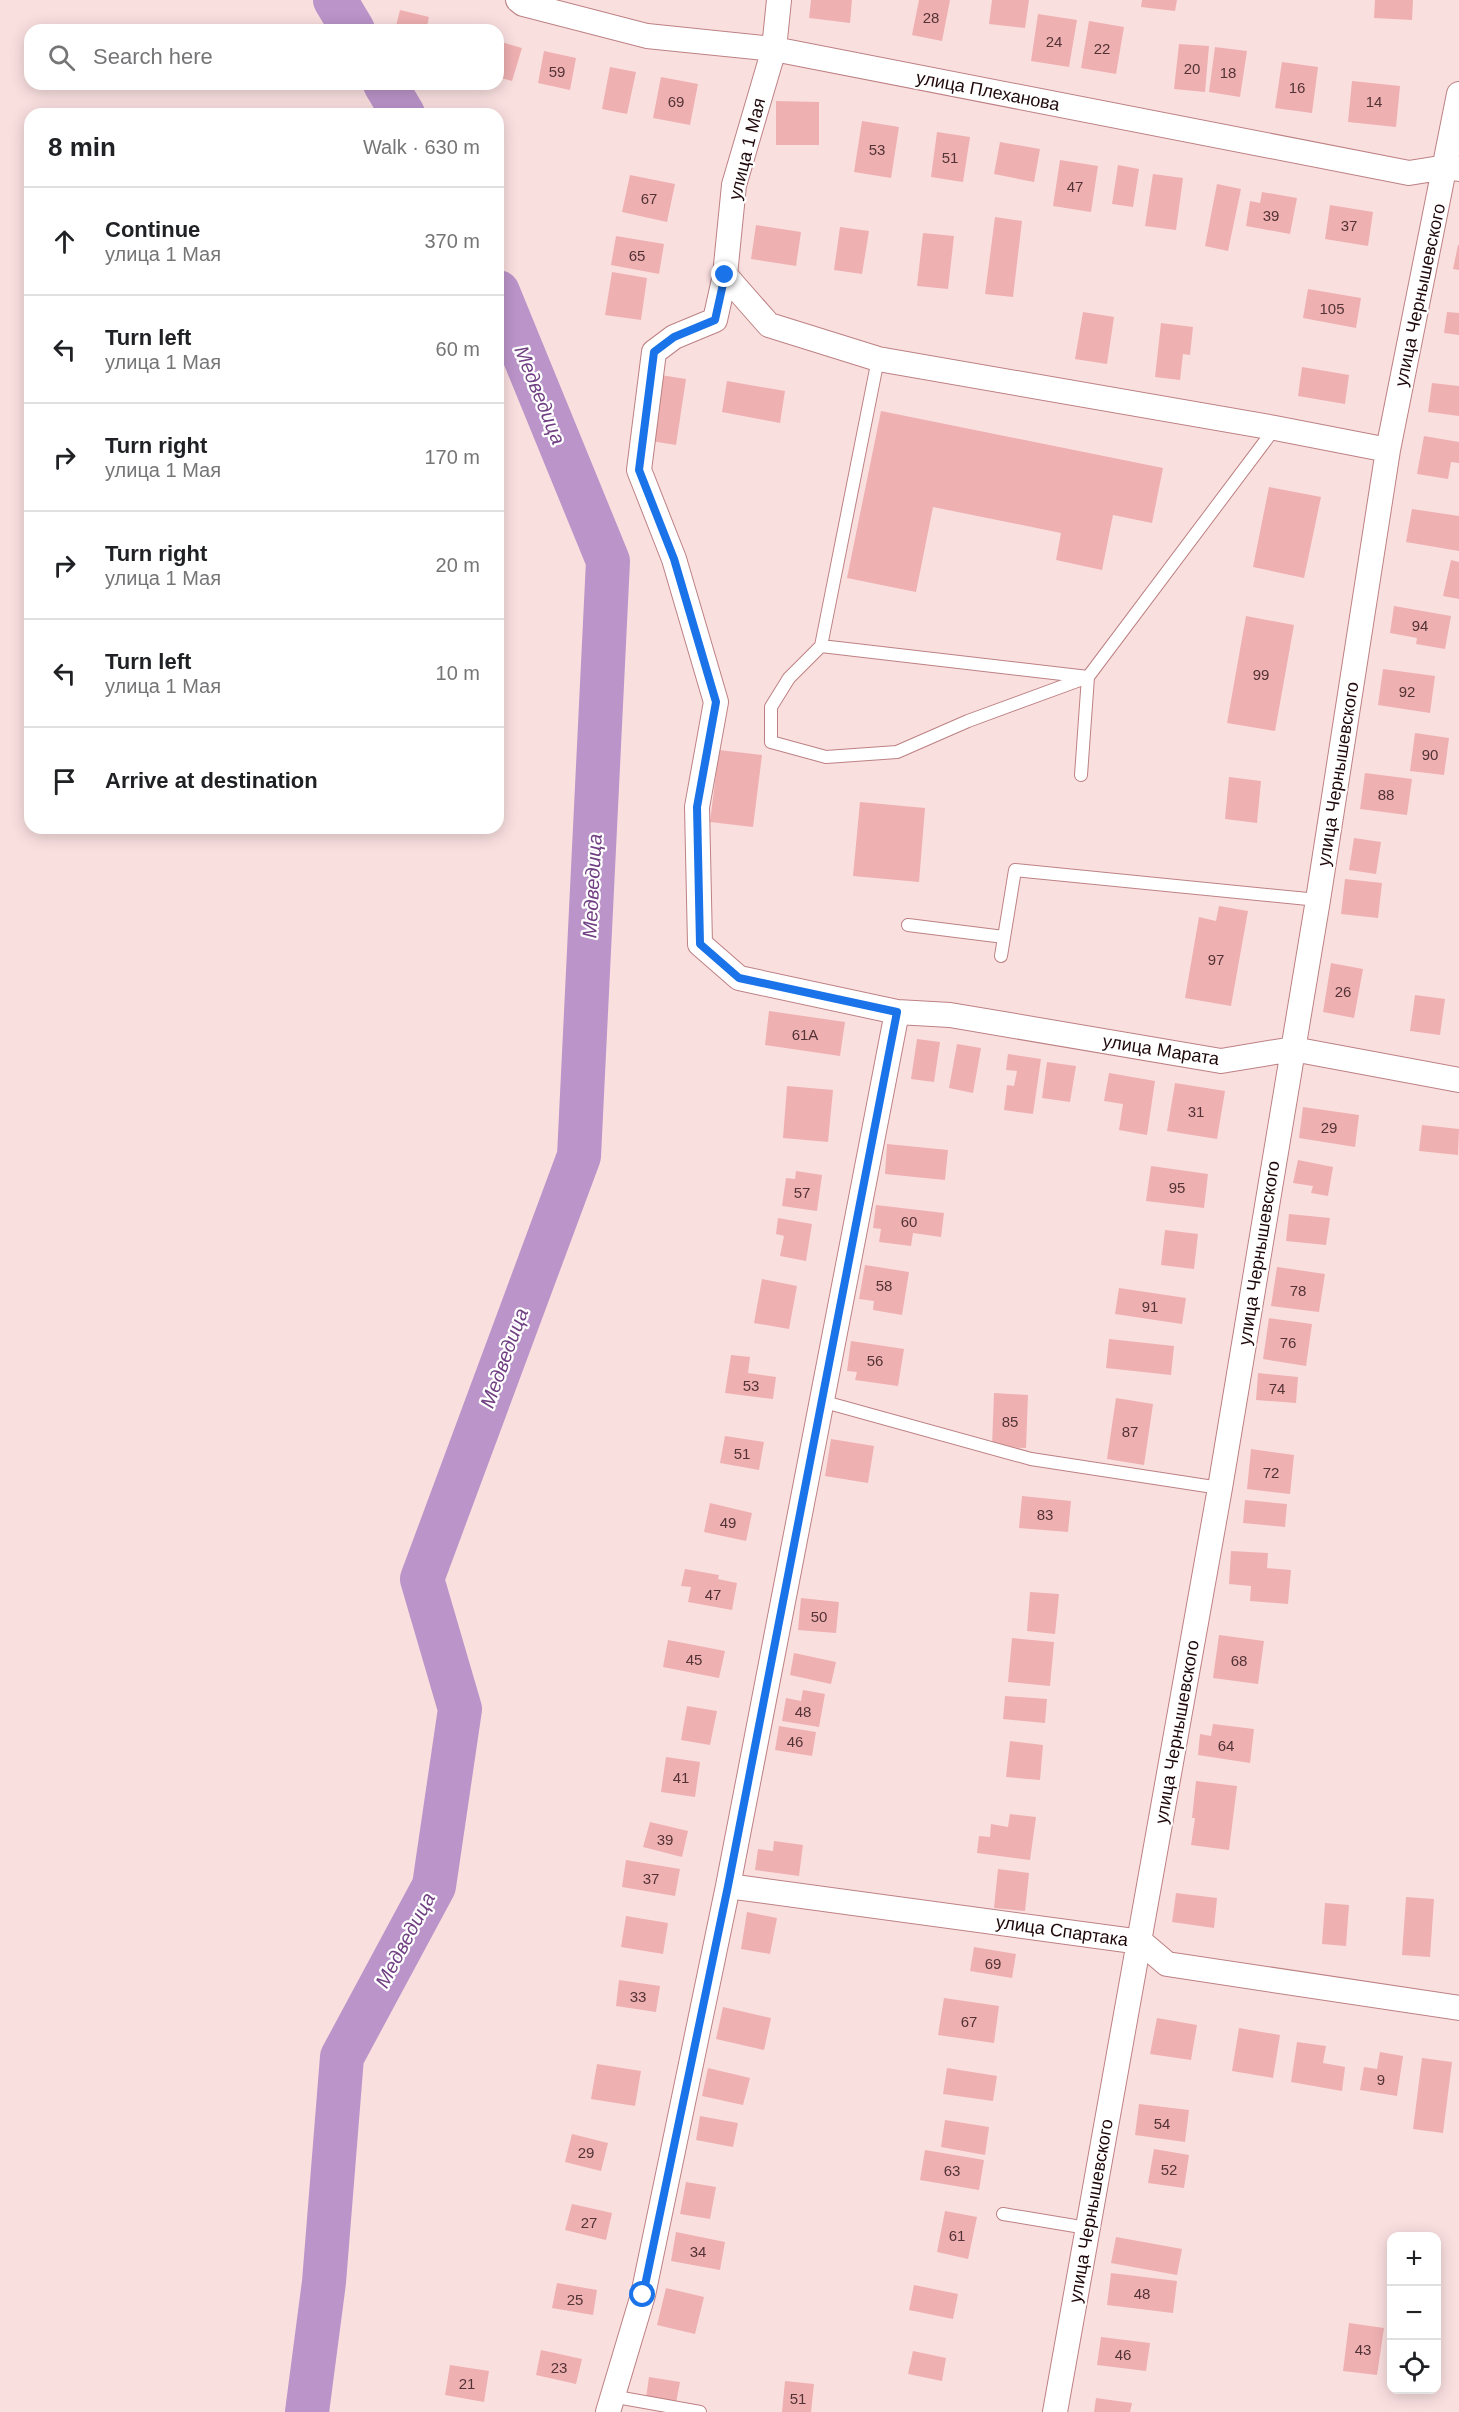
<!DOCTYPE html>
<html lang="en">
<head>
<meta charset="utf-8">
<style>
  :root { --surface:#fff; --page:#f6f6f6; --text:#202124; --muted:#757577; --line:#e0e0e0 }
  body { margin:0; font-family:Arial,sans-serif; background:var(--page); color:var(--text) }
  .controls { position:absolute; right:18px; bottom:18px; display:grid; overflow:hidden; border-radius:12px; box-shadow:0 3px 15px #0003 }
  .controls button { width:54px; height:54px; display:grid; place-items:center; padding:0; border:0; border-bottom:2px solid var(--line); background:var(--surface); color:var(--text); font:30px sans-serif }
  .stop { position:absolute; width:18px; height:18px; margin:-14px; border:4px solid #1a73e8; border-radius:50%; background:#fff }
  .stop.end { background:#1a73e8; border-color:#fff; box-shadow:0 2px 6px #0008 }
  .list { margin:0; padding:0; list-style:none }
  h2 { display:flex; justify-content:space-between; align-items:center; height:78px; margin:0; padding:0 24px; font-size:26px }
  h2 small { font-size:20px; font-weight:400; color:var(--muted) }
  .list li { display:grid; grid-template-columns:39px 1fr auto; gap:18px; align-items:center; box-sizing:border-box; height:108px; padding:0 24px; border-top:2px solid var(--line) }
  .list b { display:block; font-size:22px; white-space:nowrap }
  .list p { margin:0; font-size:20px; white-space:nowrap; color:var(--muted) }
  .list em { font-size:20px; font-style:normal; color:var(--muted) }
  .icon { flex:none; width:33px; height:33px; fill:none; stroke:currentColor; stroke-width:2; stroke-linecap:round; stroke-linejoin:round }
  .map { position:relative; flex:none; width:1459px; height:2412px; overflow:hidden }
  .search { position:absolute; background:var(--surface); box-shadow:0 3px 15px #0003; left:24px; top:24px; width:480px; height:66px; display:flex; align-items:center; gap:15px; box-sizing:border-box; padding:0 21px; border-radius:18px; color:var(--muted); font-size:22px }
  .panel { position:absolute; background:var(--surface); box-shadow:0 3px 15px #0003; left:24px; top:108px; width:480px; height:726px; border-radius:18px }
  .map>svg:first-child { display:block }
</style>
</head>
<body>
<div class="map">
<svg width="1459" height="2412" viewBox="0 0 1459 2412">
  <rect width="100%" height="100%" fill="#fadfdf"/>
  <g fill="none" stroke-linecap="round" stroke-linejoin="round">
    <path stroke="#bb94c9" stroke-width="44" d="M 335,0 L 353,30
      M 385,84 L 403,114
      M 307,2412 L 324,2282 L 342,2057 L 434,1886 L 460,1709 L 422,1579 L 579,1156 L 608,561 L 498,292"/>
  </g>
  <path fill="#efb0b2" d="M 811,0 L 852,0 L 850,23 L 809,18 Z
    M 919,0 L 950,0 L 942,41 L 912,35 Z
    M 992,0 L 1029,0 L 1025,28 L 989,24 Z
    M 1142,0 L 1177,0 L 1175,11 L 1141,7 Z
    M 1375,0 L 1413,0 L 1412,20 L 1374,18 Z
    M 400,10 L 429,17 L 426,30 L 395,30 Z
    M 1038,14 L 1077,20 L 1069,67 L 1031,61 Z
    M 1089,21 L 1124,27 L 1116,74 L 1081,68 Z
    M 498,41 L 522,48 L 512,81 L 498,77 Z
    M 1179,44 L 1209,46 L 1205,92 L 1174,89 Z
    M 1215,47 L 1247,51 L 1240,97 L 1209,92 Z
    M 544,51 L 576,58 L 570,90 L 538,83 Z
    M 1282,62 L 1318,67 L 1312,113 L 1275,108 Z
    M 610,67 L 636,72 L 627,114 L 602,109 Z
    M 661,77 L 698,84 L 690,125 L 653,118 Z
    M 1352,81 L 1400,86 L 1396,127 L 1348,122 Z
    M 776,101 L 819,102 L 819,145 L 776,145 Z
    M 862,121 L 899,127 L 891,178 L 854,172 Z
    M 937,132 L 970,137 L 963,182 L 931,177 Z
    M 1000,142 L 1040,149 L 1034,182 L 994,174 Z
    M 1060,160 L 1098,166 L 1091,212 L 1053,206 Z
    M 1118,165 L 1139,169 L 1133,207 L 1112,204 Z
    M 1153,174 L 1183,178 L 1176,230 L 1145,226 Z
    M 630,175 L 675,184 L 667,222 L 622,212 Z
    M 1217,184 L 1241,189 L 1228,251 L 1205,246 Z
    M 1262,192 L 1297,198 L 1290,234 L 1246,226 L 1250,201 L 1260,203 Z
    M 1330,205 L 1373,212 L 1368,246 L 1325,239 Z
    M 995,217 L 1022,221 L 1013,297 L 985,294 Z
    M 756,225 L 801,232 L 796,266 L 751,259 Z
    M 840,227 L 869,231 L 862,274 L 834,270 Z
    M 923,233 L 954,236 L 948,289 L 917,286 Z
    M 616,236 L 664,244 L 659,274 L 611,265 Z
    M 1458,245 L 1459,245 L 1459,270 L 1453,269 Z
    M 612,272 L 647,278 L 641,320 L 605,315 Z
    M 1308,289 L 1361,298 L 1356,328 L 1303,318 Z
    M 1083,312 L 1114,317 L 1107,364 L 1075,359 Z
    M 1447,312 L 1459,313 L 1459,335 L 1444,333 Z
    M 1161,323 L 1193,327 L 1190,355 L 1183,354 L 1180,380 L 1155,377 Z
    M 1302,367 L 1349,375 L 1345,404 L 1298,396 Z
    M 654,374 L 686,379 L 676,445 L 645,440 Z
    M 727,381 L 785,391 L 780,423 L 722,412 Z
    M 1432,383 L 1459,386 L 1459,416 L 1428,412 Z
    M 881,411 L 1163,468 L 1152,523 L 1113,515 L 1102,570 L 1056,560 L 1061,533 L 933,507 L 916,592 L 847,578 Z
    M 1424,436 L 1459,442 L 1459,463 L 1451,462 L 1448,479 L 1417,474 Z
    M 1269,487 L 1321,497 L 1304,578 L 1253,567 Z
    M 1412,509 L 1459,516 L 1459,551 L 1406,542 Z
    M 1451,560 L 1459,562 L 1459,599 L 1443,596 Z
    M 1394,606 L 1451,616 L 1445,649 L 1416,644 L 1417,638 L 1390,633 Z
    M 1246,616 L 1294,625 L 1275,731 L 1227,723 Z
    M 1383,669 L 1435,676 L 1430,713 L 1378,705 Z
    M 1415,733 L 1449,738 L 1444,775 L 1410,771 Z
    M 719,750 L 762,755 L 753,827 L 710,822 Z
    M 1365,773 L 1412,779 L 1407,815 L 1360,809 Z
    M 1229,777 L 1261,781 L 1257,823 L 1225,819 Z
    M 860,802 L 925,808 L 919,882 L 853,876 Z
    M 1354,838 L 1381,842 L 1376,874 L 1349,870 Z
    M 1345,879 L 1382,883 L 1378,918 L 1341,914 Z
    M 1219,906 L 1248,911 L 1231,1006 L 1185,998 L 1199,917 L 1216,921 Z
    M 1331,963 L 1363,969 L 1354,1018 L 1323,1012 Z
    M 1415,995 L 1445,999 L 1440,1035 L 1410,1031 Z
    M 769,1011 L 845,1022 L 840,1056 L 765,1045 Z
    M 917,1039 L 940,1042 L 934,1082 L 911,1079 Z
    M 957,1044 L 981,1048 L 973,1093 L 949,1088 Z
    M 1008,1054 L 1041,1059 L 1033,1114 L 1004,1110 L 1007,1085 L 1014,1086 L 1017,1071 L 1006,1070 Z
    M 1047,1062 L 1076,1066 L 1070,1102 L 1042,1098 Z
    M 1109,1073 L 1155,1081 L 1147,1135 L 1119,1130 L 1123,1104 L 1104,1101 Z
    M 1175,1083 L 1225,1091 L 1217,1139 L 1167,1131 Z
    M 787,1086 L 833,1090 L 828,1142 L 783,1138 Z
    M 1303,1107 L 1359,1115 L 1355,1147 L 1299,1138 Z
    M 1422,1125 L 1459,1129 L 1458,1155 L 1419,1151 Z
    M 887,1144 L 948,1150 L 945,1180 L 885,1174 Z
    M 1298,1160 L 1333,1167 L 1328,1196 L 1311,1193 L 1313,1186 L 1293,1183 Z
    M 1151,1166 L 1208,1174 L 1204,1208 L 1146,1201 Z
    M 796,1171 L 822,1175 L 817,1211 L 782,1206 L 786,1178 L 795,1179 Z
    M 876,1205 L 944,1213 L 941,1237 L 913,1233 L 911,1246 L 879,1242 L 881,1229 L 873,1228 Z
    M 1289,1214 L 1330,1218 L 1326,1245 L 1286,1241 Z
    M 778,1218 L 812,1224 L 806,1261 L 780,1256 L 784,1236 L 776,1234 Z
    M 1165,1230 L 1198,1234 L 1194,1269 L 1161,1265 Z
    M 865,1265 L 909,1272 L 902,1315 L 873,1310 L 874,1301 L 859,1299 Z
    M 1277,1267 L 1325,1274 L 1319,1312 L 1271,1306 Z
    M 762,1279 L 797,1286 L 789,1329 L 754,1323 Z
    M 1119,1288 L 1186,1298 L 1182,1324 L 1115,1314 Z
    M 1269,1318 L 1312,1324 L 1306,1366 L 1263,1359 Z
    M 1109,1339 L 1174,1346 L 1171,1375 L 1106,1368 Z
    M 851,1341 L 904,1349 L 898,1386 L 855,1380 L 857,1372 L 847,1371 Z
    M 731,1355 L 750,1357 L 748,1373 L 776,1377 L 773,1399 L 725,1393 Z
    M 1258,1373 L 1298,1377 L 1296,1403 L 1256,1400 Z
    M 994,1393 L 1028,1395 L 1026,1448 L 992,1447 Z
    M 1116,1398 L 1153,1404 L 1144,1465 L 1107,1459 Z
    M 725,1436 L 764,1442 L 759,1470 L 720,1463 Z
    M 831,1439 L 874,1446 L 868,1483 L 825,1476 Z
    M 1251,1449 L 1294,1455 L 1290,1494 L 1247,1489 Z
    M 1022,1496 L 1071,1501 L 1068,1532 L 1019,1528 Z
    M 1245,1500 L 1287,1504 L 1285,1527 L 1243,1523 Z
    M 710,1503 L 752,1513 L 746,1541 L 704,1532 Z
    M 1231,1551 L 1268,1553 L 1267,1568 L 1291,1570 L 1288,1604 L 1250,1601 L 1251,1586 L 1229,1584 Z
    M 685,1569 L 719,1575 L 718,1579 L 737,1583 L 732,1610 L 688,1602 L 691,1587 L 681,1586 Z
    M 1030,1592 L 1059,1594 L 1055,1634 L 1027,1631 Z
    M 801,1598 L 839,1602 L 836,1633 L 798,1630 Z
    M 1219,1635 L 1264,1641 L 1258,1684 L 1213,1678 Z
    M 1012,1638 L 1054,1642 L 1050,1686 L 1008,1682 Z
    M 668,1640 L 725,1651 L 719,1678 L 663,1667 Z
    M 794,1653 L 836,1662 L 831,1684 L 790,1675 Z
    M 803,1690 L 825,1694 L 819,1727 L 782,1721 L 786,1698 L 801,1701 Z
    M 1005,1696 L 1047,1699 L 1045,1723 L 1003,1719 Z
    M 687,1706 L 717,1711 L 710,1745 L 681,1740 Z
    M 1213,1724 L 1254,1729 L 1250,1763 L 1198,1755 L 1200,1734 L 1211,1736 Z
    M 779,1726 L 816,1732 L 812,1756 L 775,1750 Z
    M 1010,1741 L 1043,1745 L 1040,1780 L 1006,1777 Z
    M 666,1757 L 700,1762 L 695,1797 L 661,1792 Z
    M 1196,1781 L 1237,1786 L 1229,1850 L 1191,1845 L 1195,1818 L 1192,1818 Z
    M 1010,1814 L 1036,1817 L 1030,1860 L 977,1853 L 979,1836 L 990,1837 L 991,1824 L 1008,1827 Z
    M 650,1822 L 688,1831 L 682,1857 L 643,1847 Z
    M 774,1841 L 803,1845 L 799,1876 L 755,1870 L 758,1849 L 773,1851 Z
    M 626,1860 L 680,1869 L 675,1896 L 622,1887 Z
    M 998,1869 L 1029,1873 L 1025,1911 L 994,1908 Z
    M 1176,1893 L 1217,1898 L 1214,1928 L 1172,1922 Z
    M 1406,1897 L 1434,1899 L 1430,1957 L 1402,1955 Z
    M 1325,1903 L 1349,1905 L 1346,1946 L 1322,1944 Z
    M 747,1912 L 777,1918 L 770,1954 L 741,1949 Z
    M 626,1916 L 668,1923 L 663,1954 L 621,1947 Z
    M 974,1947 L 1016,1954 L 1012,1978 L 970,1971 Z
    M 619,1980 L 660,1986 L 656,2012 L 616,2006 Z
    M 944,1998 L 999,2006 L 994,2043 L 938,2035 Z
    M 723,2007 L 771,2018 L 764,2050 L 716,2039 Z
    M 1157,2018 L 1197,2025 L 1191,2060 L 1150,2054 Z
    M 1239,2028 L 1280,2035 L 1273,2078 L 1232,2071 Z
    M 1297,2042 L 1326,2046 L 1323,2063 L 1345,2067 L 1342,2091 L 1291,2082 Z
    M 1380,2052 L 1403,2056 L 1397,2096 L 1360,2090 L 1364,2067 L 1377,2069 Z
    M 1422,2058 L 1452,2062 L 1443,2133 L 1413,2129 Z
    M 597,2064 L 641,2071 L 635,2106 L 591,2099 Z
    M 708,2068 L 750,2078 L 743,2105 L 702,2096 Z
    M 947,2068 L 997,2076 L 993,2101 L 943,2094 Z
    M 1139,2104 L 1189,2110 L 1185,2142 L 1135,2135 Z
    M 700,2116 L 738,2123 L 733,2147 L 696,2140 Z
    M 945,2120 L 989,2127 L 985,2155 L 941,2147 Z
    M 572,2134 L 608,2143 L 601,2171 L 565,2162 Z
    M 1154,2149 L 1189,2155 L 1184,2188 L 1148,2183 Z
    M 925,2150 L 984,2160 L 979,2190 L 920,2180 Z
    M 686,2182 L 716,2187 L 710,2219 L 680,2214 Z
    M 572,2204 L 612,2213 L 606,2240 L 565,2230 Z
    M 945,2211 L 977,2217 L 968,2259 L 937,2252 Z
    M 676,2232 L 725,2242 L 720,2270 L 671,2261 Z
    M 1116,2237 L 1182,2249 L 1177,2275 L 1111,2263 Z
    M 1111,2273 L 1177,2281 L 1173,2313 L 1107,2305 Z
    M 557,2283 L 597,2290 L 593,2315 L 552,2308 Z
    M 914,2285 L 958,2294 L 953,2319 L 909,2310 Z
    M 666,2288 L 704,2297 L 695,2334 L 657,2325 Z
    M 1349,2323 L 1384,2328 L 1377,2375 L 1343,2371 Z
    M 1101,2337 L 1150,2343 L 1146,2371 L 1097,2365 Z
    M 541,2350 L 582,2359 L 576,2384 L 536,2375 Z
    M 913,2351 L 946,2358 L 942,2381 L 908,2374 Z
    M 450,2365 L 489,2371 L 484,2402 L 445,2395 Z
    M 649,2377 L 680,2382 L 676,2403 L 646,2398 Z
    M 785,2381 L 814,2384 L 811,2412 L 782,2412 Z
    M 1096,2398 L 1132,2403 L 1130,2412 L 1094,2412 Z"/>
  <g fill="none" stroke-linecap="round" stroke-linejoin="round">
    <defs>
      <path id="service" d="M 878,359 L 821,646 L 789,678 L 771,707 L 771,742 L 826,757 L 897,752 L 968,721 L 1088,677 L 1081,775
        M 821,646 L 1088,677 L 1275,428
        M 908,925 L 1004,937
        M 1001,956 L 1015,870 L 1318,900
        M 821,1401 L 1031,1459 L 1220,1488
        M 1003,2214 L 1087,2228
        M 611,2396 L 700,2412"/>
      <path id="minor" d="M 518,0 L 523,4 L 647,36 L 774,49 L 1409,173 L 1446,167 L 1459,169
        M 725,275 L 769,325 L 878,359 L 1275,428 L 1388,450
        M 897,1012 L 950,1015 L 1221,1061 L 1293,1049 L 1459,1080
        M 728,1886 L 1141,1942 L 1167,1964 L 1459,2008
        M 608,2412 L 643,2295 L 728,1886 L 897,1012 L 739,978 L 700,944 L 697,807 L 716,702 L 674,559 L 639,470 L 654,352 L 674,337 L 715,320 L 725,275 L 734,185 L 774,49 L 779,0
        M 1055,2412 L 1220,1488 L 1318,900 L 1388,450 L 1459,94"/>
    </defs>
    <use href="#service" stroke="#bd8183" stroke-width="14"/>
    <use href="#minor" stroke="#bd8183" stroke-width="26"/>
    <use href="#service" stroke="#fff" stroke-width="12"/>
    <use href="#minor" stroke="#fff" stroke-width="24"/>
  </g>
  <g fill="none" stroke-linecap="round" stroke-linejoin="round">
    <path stroke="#1a73e8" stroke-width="8" d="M 643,2295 L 728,1886 L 897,1012 L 739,978 L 700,944 L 697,807 L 716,702 L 674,559 L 639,470 L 654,352 L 674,337 L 715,320 L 725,275"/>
  </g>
  <g text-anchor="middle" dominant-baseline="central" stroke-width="4.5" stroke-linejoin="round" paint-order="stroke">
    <g font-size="15" fill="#533335">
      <text x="931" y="17">28</text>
      <text x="1054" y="41">24</text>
      <text x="1102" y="48">22</text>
      <text x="1192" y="68">20</text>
      <text x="557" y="71">59</text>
      <text x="1228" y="72">18</text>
      <text x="1297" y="87">16</text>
      <text x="676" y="101">69</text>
      <text x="1374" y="101">14</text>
      <text x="877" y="149">53</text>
      <text x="950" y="157">51</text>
      <text x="1075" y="186">47</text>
      <text x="649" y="198">67</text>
      <text x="1271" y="215">39</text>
      <text x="1349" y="225">37</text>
      <text x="637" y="255">65</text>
      <text x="1332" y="308">105</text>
      <text x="1420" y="625">94</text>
      <text x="1261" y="674">99</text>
      <text x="1407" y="691">92</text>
      <text x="1430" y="754">90</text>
      <text x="1386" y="794">88</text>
      <text x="1216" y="959">97</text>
      <text x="1343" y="991">26</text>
      <text x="805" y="1034">61А</text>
      <text x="1196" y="1111">31</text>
      <text x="1329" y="1127">29</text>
      <text x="1177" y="1187">95</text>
      <text x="802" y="1192">57</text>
      <text x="909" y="1221">60</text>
      <text x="884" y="1285">58</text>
      <text x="1298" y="1290">78</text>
      <text x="1150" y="1306">91</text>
      <text x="1288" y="1342">76</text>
      <text x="875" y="1360">56</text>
      <text x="751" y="1385">53</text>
      <text x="1277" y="1388">74</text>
      <text x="1010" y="1421">85</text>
      <text x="1130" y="1431">87</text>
      <text x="742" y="1453">51</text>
      <text x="1271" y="1472">72</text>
      <text x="1045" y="1514">83</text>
      <text x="728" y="1522">49</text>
      <text x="713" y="1594">47</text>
      <text x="819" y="1616">50</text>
      <text x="694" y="1659">45</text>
      <text x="1239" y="1660">68</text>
      <text x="803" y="1711">48</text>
      <text x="795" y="1741">46</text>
      <text x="1226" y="1745">64</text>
      <text x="681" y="1777">41</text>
      <text x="665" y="1839">39</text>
      <text x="651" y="1878">37</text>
      <text x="993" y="1963">69</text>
      <text x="638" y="1996">33</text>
      <text x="969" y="2021">67</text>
      <text x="1381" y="2079">9</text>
      <text x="1162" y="2123">54</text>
      <text x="586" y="2152">29</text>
      <text x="1169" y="2169">52</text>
      <text x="952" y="2170">63</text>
      <text x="589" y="2222">27</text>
      <text x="957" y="2235">61</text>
      <text x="698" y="2251">34</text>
      <text x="1142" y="2293">48</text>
      <text x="575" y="2299">25</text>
      <text x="1363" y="2349">43</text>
      <text x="1123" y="2354">46</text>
      <text x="559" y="2367">23</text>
      <text x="467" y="2383">21</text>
      <text x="798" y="2398">51</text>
    </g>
    <g font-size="18" fill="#1f090b" stroke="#fff">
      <text transform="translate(988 91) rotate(11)">улица Плеханова</text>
      <text transform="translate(747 149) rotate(-76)">улица 1 Мая</text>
      <text transform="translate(1420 295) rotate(-78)">улица Чернышевского</text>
      <text transform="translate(1338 774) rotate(-81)">улица Чернышевского</text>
      <text transform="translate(1161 1050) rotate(9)">улица Марата</text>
      <text transform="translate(1259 1253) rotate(-81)">улица Чернышевского</text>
      <text transform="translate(1177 1732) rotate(-80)">улица Чернышевского</text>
      <text transform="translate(1062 1931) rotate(8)">улица Спартака</text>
      <text transform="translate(1091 2211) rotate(-80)">улица Чернышевского</text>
    </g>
    <g font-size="20" font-style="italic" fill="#714083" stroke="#fff">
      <text transform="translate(540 395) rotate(68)">Медведица</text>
      <text transform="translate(592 886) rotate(-87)">Медведица</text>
      <text transform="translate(504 1358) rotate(-70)">Медведица</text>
      <text transform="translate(405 1940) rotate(-62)">Медведица</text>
    </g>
  </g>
</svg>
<div class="controls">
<button>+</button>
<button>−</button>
<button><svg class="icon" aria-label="locate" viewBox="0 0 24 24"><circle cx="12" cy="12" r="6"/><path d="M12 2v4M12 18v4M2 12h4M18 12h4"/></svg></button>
</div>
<div class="stop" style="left:643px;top:2295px"></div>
<div class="stop end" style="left:725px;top:275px"></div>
<div class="search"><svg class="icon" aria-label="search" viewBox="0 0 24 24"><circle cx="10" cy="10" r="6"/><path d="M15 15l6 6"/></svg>Search here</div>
<section class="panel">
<h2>8 min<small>Walk · 630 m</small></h2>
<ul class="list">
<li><svg class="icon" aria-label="ahead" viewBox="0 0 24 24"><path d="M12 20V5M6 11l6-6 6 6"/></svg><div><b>Continue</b><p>улица 1 Мая</p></div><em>370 m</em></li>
<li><svg class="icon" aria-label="left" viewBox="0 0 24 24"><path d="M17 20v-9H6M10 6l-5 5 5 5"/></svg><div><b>Turn left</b><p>улица 1 Мая</p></div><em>60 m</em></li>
<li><svg class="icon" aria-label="right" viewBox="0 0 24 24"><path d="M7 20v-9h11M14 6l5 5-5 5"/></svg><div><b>Turn right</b><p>улица 1 Мая</p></div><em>170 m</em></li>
<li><svg class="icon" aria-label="right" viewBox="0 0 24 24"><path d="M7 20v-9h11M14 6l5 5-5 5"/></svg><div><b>Turn right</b><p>улица 1 Мая</p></div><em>20 m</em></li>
<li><svg class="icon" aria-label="left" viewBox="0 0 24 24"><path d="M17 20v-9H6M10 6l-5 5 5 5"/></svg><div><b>Turn left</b><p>улица 1 Мая</p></div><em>10 m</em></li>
<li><svg class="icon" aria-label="arrive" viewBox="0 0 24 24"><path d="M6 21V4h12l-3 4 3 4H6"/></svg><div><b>Arrive at destination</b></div></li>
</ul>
</section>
</div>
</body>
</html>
